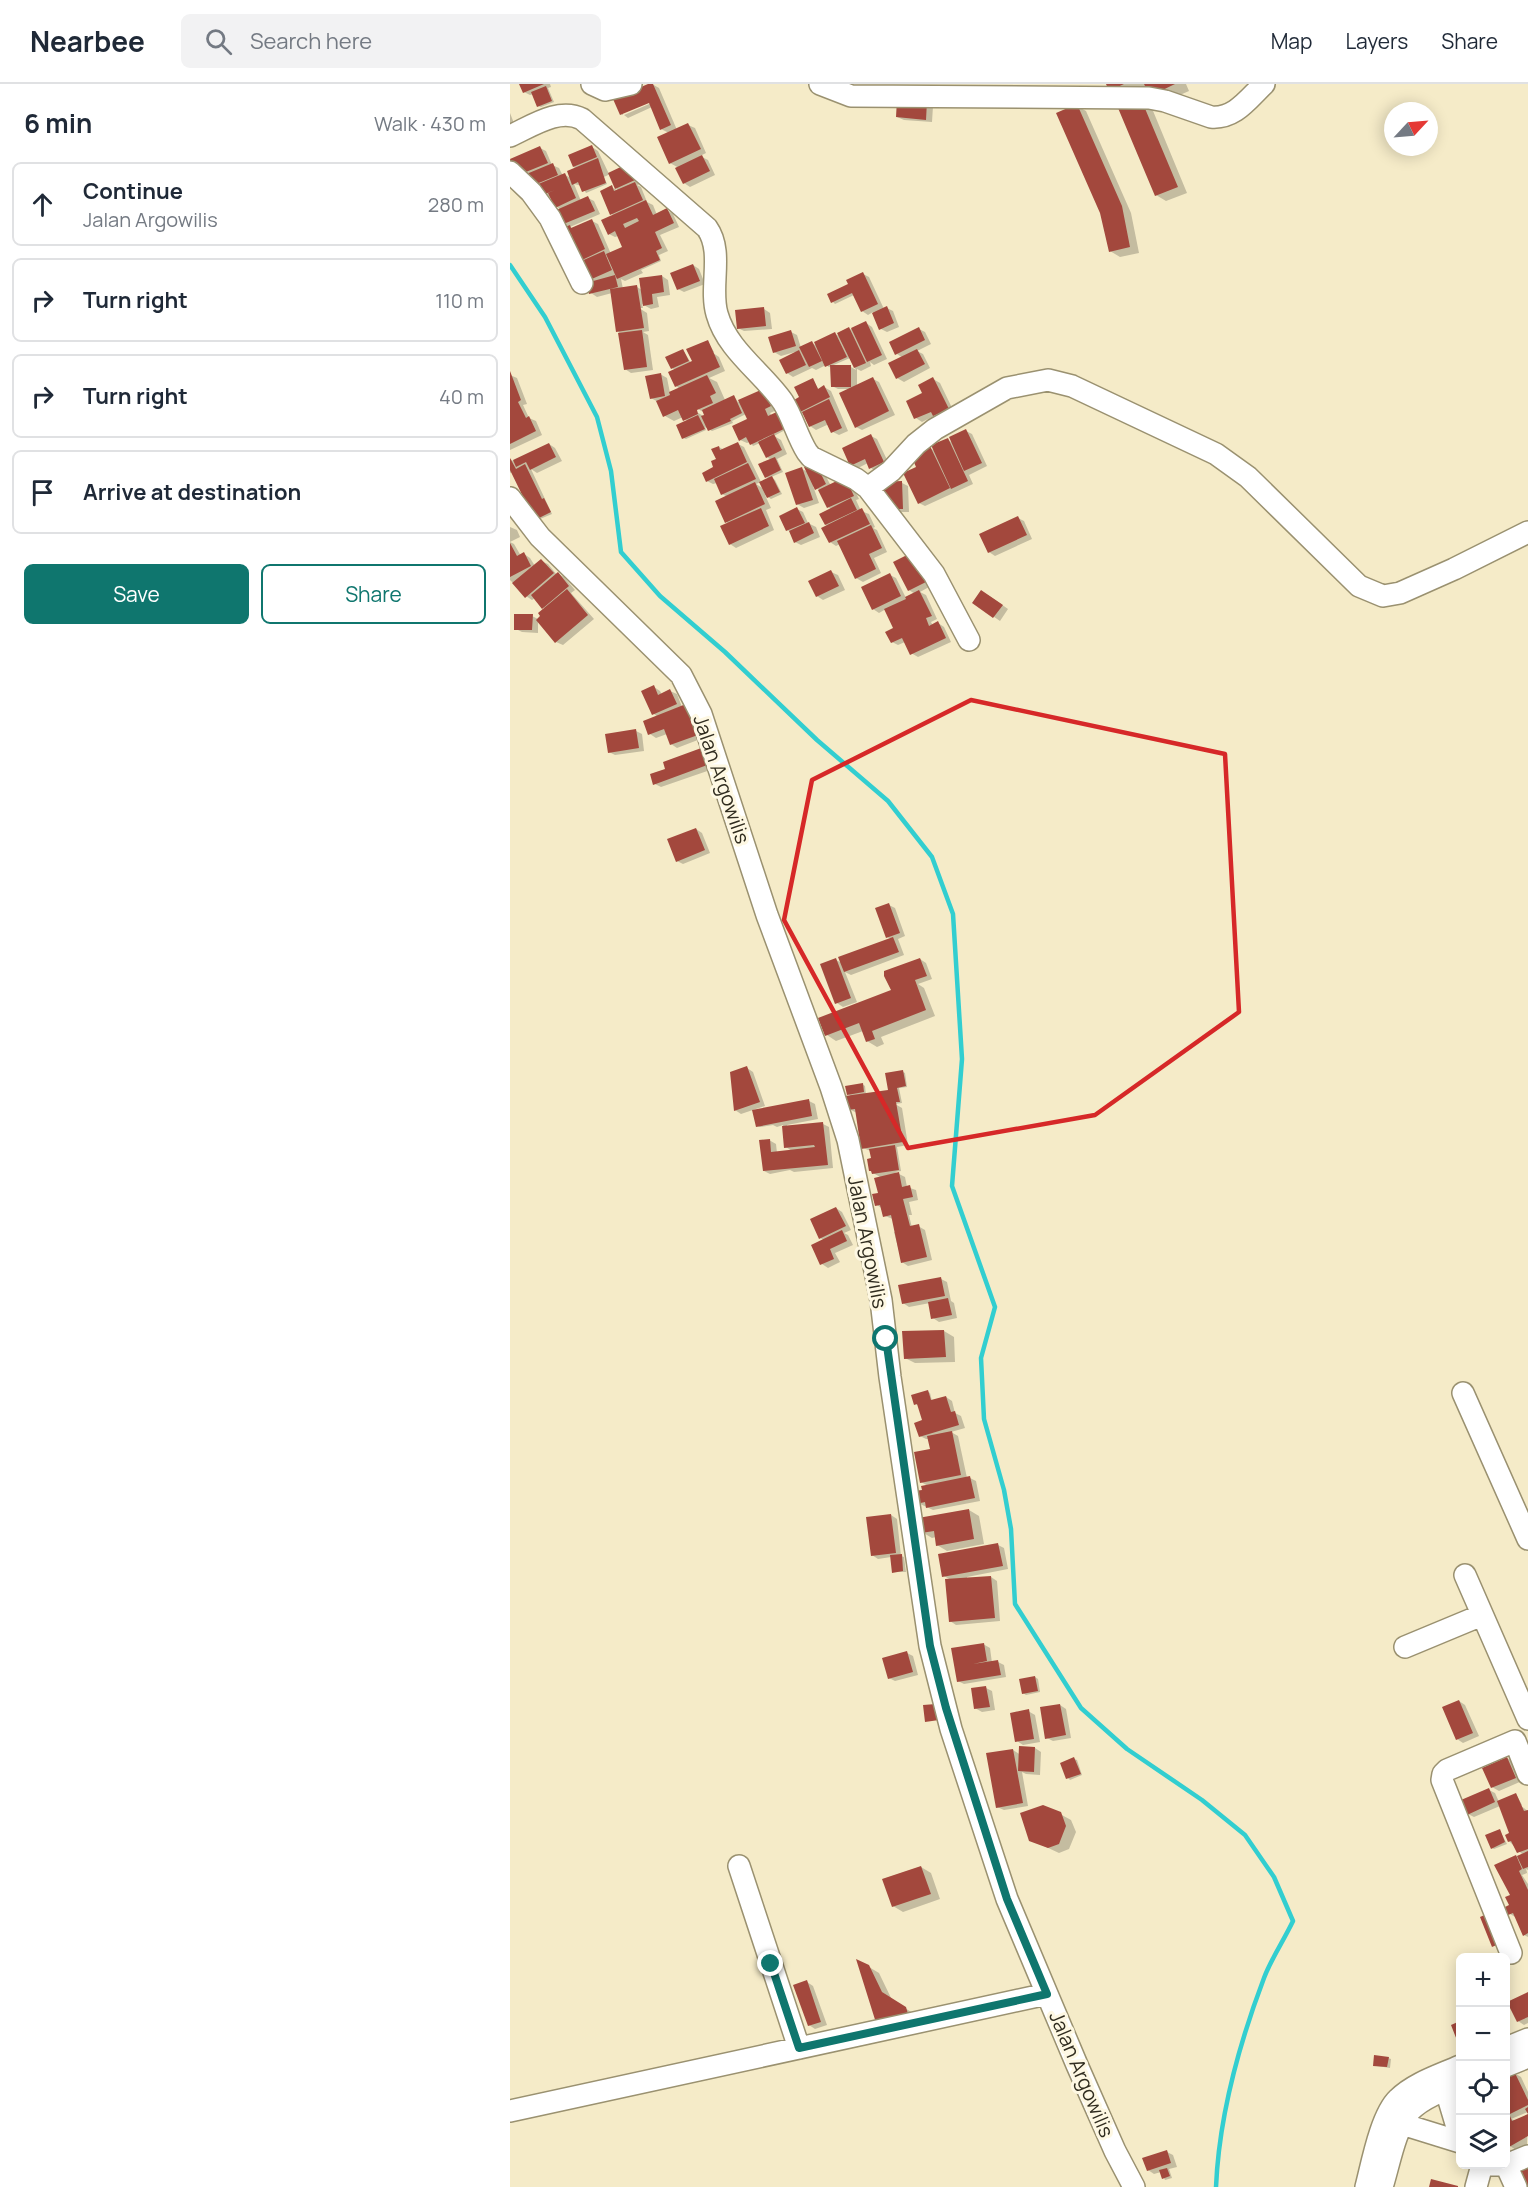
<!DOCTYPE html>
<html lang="en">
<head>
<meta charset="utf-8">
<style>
  :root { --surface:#fff; --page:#f2f2f3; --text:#1f2937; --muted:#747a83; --line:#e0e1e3; --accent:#0f766e }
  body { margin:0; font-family:Manrope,sans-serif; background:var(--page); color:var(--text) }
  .controls { position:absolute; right:18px; bottom:18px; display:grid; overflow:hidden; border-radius:9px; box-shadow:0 3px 15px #0003 }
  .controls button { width:54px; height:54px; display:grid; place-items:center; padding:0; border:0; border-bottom:2px solid var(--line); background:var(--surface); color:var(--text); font:30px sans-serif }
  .compass { position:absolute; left:874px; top:18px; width:54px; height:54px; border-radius:50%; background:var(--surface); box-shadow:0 3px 15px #0003; rotate:64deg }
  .stop { position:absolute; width:18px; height:18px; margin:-14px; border:4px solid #0f766e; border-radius:50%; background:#fff }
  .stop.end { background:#0f766e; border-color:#fff; box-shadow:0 2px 6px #0008 }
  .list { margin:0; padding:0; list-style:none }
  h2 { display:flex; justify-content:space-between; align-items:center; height:78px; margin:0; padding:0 24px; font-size:26px }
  h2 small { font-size:20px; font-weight:400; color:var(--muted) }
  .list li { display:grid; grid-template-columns:39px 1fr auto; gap:18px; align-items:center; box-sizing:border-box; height:84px; margin:0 12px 12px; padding:0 12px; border:2px solid var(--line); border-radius:9px }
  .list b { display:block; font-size:22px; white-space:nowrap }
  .list p { margin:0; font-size:20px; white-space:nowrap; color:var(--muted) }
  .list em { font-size:20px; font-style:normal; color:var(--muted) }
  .actions { display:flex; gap:12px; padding:18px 24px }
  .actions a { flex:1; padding:14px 0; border:2px solid var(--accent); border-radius:9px; text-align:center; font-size:21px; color:var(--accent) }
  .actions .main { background:var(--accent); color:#fff }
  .icon { flex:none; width:33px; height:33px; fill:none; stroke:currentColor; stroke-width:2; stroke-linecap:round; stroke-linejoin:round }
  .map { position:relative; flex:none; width:1018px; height:2103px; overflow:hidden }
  header { display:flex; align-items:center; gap:36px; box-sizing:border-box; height:84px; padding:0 30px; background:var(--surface); border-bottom:2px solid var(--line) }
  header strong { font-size:28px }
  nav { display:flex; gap:33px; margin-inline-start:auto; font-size:21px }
  .search { width:420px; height:54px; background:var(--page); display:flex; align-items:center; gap:15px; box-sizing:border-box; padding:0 21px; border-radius:9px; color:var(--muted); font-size:22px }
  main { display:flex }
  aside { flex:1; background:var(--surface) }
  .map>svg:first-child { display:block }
</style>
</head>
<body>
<header>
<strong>Nearbee</strong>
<div class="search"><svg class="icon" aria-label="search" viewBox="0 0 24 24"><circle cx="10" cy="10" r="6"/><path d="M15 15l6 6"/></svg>Search here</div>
<nav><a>Map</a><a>Layers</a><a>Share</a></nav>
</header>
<main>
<aside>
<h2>6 min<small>Walk · 430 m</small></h2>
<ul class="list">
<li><svg class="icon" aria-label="ahead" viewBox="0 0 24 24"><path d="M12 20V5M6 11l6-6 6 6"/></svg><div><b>Continue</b><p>Jalan Argowilis</p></div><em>280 m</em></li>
<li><svg class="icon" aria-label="right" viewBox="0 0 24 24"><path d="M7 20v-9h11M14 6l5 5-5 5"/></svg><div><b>Turn right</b></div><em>110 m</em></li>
<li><svg class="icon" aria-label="right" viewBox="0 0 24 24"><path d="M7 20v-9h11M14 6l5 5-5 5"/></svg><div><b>Turn right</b></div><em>40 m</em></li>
<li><svg class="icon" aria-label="arrive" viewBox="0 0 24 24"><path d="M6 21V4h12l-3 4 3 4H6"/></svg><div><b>Arrive at destination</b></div></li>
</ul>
<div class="actions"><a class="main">Save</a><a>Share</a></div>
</aside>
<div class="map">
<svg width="1018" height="2103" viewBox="0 0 1018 2103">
  <rect width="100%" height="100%" fill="#f5ebc8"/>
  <path fill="#0003" fill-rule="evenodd" d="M 11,0 L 40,0 L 41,3 L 38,4 L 44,18 L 31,23 L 28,22 L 24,10 L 20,11 L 14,8 Z
    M 142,0 L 149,4 L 167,46 L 178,41 L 185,44 L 196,69 L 190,72 L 198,76 L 205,91 L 180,103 L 174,99 L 167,85 L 169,84 L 160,79 L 149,54 L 159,49 L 151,45 L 142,23 L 118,34 L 114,31 L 146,17 L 145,15 L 113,28 L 113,31 L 111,30 L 105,16 Z
    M 598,0 L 676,0 L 679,7 L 654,18 L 637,3 L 613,13 Z
    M 389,17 L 423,22 L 422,38 L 394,36 L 387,33 Z
    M 567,22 L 576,27 L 621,129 L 629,169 L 610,173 L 600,167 Z
    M 641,22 L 677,109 L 656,117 L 646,111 L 610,25 Z
    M 0,29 L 7,47 L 0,50 Z
    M 82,63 L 88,67 L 99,90 L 117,81 L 130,100 L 127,101 L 131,103 L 137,118 L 143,121 L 147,131 L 157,126 L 163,130 L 169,143 L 150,151 L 158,167 L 149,171 L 151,177 L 131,186 L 133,189 L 115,197 L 111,195 L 113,205 L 127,203 L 132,206 L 152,192 L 158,196 L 160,211 L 147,213 L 149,223 L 141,225 L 132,220 L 133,224 L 129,224 L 137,229 L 139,247 L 133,248 L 138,251 L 143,286 L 121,289 L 115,285 L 102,209 L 87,213 L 81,209 L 74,177 L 64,155 L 59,157 L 57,143 L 52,140 L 51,126 L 46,122 L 41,113 L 38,114 L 7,91 L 30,64 L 36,67 L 42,81 L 49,84 L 53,92 L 55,91 L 61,94 L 65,85 L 60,72 ZM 100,90 L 107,106 L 101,103 L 92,108 L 103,132 L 99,150 L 105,153 L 108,152 L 115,163 L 101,170 L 88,140 L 82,137 L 64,145 L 60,143 L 90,130 L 84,117 L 78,114 L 71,117 L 64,100 L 72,102 L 76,109 L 97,100 L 94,93 Z
    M 183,181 L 189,185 L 195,200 L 174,208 L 168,205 Z
    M 353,190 L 359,193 L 374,225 L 377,224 L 383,227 L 389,243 L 377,248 L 371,245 L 363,228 L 358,231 L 352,227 L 344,211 L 325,220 L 323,218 L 319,211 L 342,205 Z
    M 254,225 L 260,229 L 262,245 L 234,247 L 228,244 Z
    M 356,239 L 362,243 L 377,275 L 364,281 L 360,278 L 361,282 L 351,287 L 347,285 L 347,302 L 363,295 L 369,298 L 385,331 L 352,346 L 346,343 L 340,305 L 328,305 L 322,302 L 341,283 L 346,286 L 340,274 L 319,283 L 316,281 L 306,286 L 302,284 L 283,293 L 277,289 L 285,268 L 271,272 L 264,268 L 281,248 L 287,251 L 291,264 L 302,259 L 307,262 L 325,250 L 331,253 L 329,250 Z
    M 409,245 L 415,248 L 421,260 L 407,267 L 413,270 L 420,284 L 394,298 L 387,294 L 393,274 L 387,270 Z
    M 198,258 L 204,268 L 203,269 L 209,273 L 215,287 L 199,294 L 207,298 L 215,316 L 224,312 L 228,318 L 253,306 L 267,326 L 260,329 L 262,332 L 277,345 L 264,352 L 271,356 L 277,370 L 267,375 L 273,388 L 261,393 L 265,396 L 272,410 L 261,415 L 255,411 L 261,424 L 256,426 L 264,446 L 226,464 L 220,460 L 218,441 L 207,418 L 218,413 L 212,410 L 207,399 L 203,400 L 197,397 L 206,384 L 209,363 L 214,366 L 228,360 L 234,363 L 251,398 L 246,400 L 254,405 L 260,395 L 256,393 L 261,376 L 257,373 L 250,359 L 243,362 L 240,358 L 237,359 L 230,356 L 239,335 L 236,330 L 222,337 L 223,339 L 202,347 L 195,343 L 196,346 L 176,355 L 173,354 L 178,337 L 173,333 L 164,337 L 155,332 L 148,318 L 141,314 L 150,290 L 157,294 L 160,309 L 170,305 L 166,302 L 165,286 L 162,284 L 173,266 L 181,279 ZM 181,321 L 195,329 L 195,333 L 180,324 Z
    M 0,291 L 7,294 L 17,320 L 13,321 L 19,334 L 26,337 L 32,351 L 0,366 Z
    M 423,295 L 430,299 L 444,328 L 430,335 L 424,332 L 412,338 L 406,334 L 414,310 Z
    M 303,296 L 309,306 L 314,303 L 321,307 L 338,347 L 329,351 L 323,348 L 319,340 L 306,346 L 300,342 L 291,327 L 292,313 Z
    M 456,347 L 462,350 L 477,382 L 459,391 L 463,400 L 415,422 L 409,419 L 408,383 L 420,364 L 425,367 L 438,356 L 443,359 Z
    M 361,352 L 367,355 L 380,382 L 367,388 L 361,384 L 358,379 L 348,384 L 341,380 Z
    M 39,360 L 45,364 L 52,377 L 27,389 L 21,385 L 42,430 L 30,435 L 22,422 L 18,420 L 3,387 L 0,389 L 0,375 L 3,377 Z
    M 311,383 L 321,402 L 341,399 L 349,415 L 346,416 L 351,427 L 359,430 L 365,443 L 363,444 L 367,446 L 377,468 L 364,474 L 371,489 L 353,498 L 346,494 L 330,460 L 326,462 L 320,458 L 317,443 L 311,430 L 321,425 L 318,423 L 311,407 L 303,402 L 309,419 L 294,424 L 287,420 L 292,385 L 298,388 Z
    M 392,399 L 398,402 L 399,428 L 385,428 Z
    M 287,425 L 293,428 L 298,439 L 306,443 L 310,453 L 291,461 L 285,458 L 281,448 L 277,446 Z
    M 508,434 L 514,437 L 522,455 L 485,472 L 479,468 Z
    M 0,443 L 7,446 L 10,453 L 0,458 L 4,460 L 11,472 L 14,470 L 20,474 L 25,482 L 31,477 L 38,480 L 47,491 L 48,490 L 54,493 L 65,506 L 61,509 L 84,535 L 53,561 L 46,558 L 28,536 L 28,549 L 12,548 L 6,545 L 22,532 L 28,535 L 35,525 L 25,514 L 22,516 L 16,512 L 0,496 Z
    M 399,472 L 416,497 L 416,500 L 424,496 L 417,500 L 419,503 L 410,508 L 416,511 L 427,535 L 421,538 L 423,542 L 428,539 L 434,543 L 441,558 L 408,573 L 401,569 L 395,558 L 388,561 L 382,558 L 385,545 L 376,525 L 369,529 L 363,525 L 380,491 L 386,494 L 396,514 L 405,510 L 399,506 Z
    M 321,488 L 328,491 L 335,506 L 313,516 L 307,512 Z
    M 478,511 L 498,525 L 490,537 L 464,519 Z
    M 144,603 L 150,607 L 152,611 L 160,607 L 167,610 L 172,623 L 193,654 L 167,664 L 161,660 L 157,650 L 146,654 L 140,650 L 148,633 L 144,630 Z
    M 126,647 L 132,650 L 134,667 L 105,671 L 99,668 Z
    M 194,665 L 206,684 L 151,703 L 145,700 L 157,686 Z
    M 186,745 L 192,749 L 200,769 L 173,780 L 167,777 Z
    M 379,821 L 385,824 L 395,852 L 388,855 L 394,871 L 341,891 L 335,888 L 347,918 L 333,923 L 327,919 L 326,876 L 332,879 L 381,855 L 377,853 Z
    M 410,875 L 416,879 L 422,895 L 408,900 L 414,904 L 425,932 L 371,953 L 374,960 L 367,963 L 357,957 L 353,947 L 326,957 L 317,951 L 310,935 L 385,906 Z
    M 237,984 L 243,988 L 255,1022 L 231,1030 L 225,1026 Z
    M 393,988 L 395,989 L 397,1003 L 389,1004 L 392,1019 L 385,1020 L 392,1024 L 398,1061 L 387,1063 L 391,1087 L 385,1088 L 395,1093 L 397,1103 L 406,1106 L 408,1116 L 399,1118 L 402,1131 L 399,1131 L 402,1144 L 408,1142 L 415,1146 L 422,1176 L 398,1182 L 392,1178 L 384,1148 L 389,1147 L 383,1135 L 375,1132 L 373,1125 L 367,1121 L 372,1094 L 363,1089 L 361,1067 L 353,1064 L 347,1029 L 339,1025 L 342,1013 L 338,1010 L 352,1000 L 355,1002 L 356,1011 L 380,1007 Z
    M 299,1017 L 305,1020 L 308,1035 L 277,1041 L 277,1043 L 313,1040 L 319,1043 L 323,1084 L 284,1088 L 280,1086 L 260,1090 L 254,1087 L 259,1056 L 266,1060 L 267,1069 L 282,1067 L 276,1063 L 273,1041 L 267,1043 L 263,1041 L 250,1043 L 247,1042 Z
    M 326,1124 L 332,1128 L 341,1146 L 334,1149 L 338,1151 L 343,1161 L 325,1169 L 330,1178 L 318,1184 L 312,1180 L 314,1156 L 310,1154 Z
    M 431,1195 L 437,1198 L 441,1217 L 444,1219 L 447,1234 L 429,1238 L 423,1234 L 420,1219 L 399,1223 L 393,1219 Z
    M 434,1247 L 444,1253 L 445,1278 L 405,1279 L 395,1274 Z
    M 417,1307 L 420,1309 L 422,1317 L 436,1313 L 442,1317 L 445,1329 L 451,1332 L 455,1344 L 441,1348 L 448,1352 L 457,1394 L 460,1394 L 466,1397 L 470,1417 L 423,1426 L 408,1419 L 418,1402 L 411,1398 L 421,1366 L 419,1355 L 416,1355 L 410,1352 L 414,1338 L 408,1321 L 405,1320 Z
    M 459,1426 L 469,1432 L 474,1460 L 437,1467 L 427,1461 L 426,1453 L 422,1454 L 412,1448 Z
    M 381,1431 L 387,1435 L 391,1472 L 394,1473 L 396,1488 L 383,1488 L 381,1473 L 368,1475 L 362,1471 Z
    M 488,1461 L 494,1464 L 498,1485 L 457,1493 L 457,1495 L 481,1493 L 487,1497 L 490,1537 L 446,1541 L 440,1537 L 441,1496 L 434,1492 Z
    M 473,1560 L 480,1564 L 482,1579 L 488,1578 L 494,1581 L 496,1593 L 454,1600 L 448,1597 Z
    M 397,1569 L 403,1572 L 408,1591 L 385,1597 L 379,1594 Z
    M 525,1593 L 528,1595 L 530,1608 L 516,1611 L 513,1609 Z
    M 476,1604 L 482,1607 L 485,1626 L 472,1628 L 465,1624 Z
    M 949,1617 L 955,1621 L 969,1652 L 953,1659 L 947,1655 Z
    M 550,1621 L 556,1625 L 561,1654 L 543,1657 L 537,1654 Z
    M 518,1627 L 525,1631 L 530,1658 L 513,1661 L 507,1657 Z
    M 525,1664 L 531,1668 L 530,1691 L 516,1690 L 512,1688 L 518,1722 L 494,1726 L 487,1723 L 503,1666 L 511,1671 Z
    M 997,1674 L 1004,1678 L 1012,1697 L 989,1707 L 982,1703 Z
    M 564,1675 L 567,1676 L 572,1691 L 560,1696 L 558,1694 Z
    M 979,1706 L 985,1709 L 989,1718 L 1006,1710 L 1012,1721 L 1011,1722 L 1018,1727 L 1018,1786 L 1016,1785 L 1018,1792 L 1017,1789 L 1012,1791 L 1018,1800 L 1018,1853 L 1014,1851 L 1007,1834 L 1000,1830 L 1002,1812 L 986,1781 L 1012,1770 L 999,1757 L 1001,1750 L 990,1722 L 964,1733 L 958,1730 Z
    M 550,1730 L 561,1736 L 566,1748 L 559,1765 L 549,1769 L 521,1756 Z
    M 990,1747 L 997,1760 L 984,1765 L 982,1764 Z
    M 411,1783 L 421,1789 L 430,1815 L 393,1828 L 383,1822 Z
    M 359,1883 L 369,1889 L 382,1916 L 406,1931 L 378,1947 Z
    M 297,1898 L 303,1902 L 317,1941 L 305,1945 L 299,1941 Z
    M 1018,1910 L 1018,1939 L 1014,1941 L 1008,1937 Z
    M 878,1974 L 881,1975 L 880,1984 L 867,1982 Z
    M 1004,1989 L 1011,1993 L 1018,2008 L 1018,2028 L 1001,2035 L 1006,2037 L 1018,2031 L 1017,2061 L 1006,2066 L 1000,2062 L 996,2055 L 996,1993 Z
    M 657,2068 L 663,2071 L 667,2083 L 659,2085 L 662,2094 L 655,2096 L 651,2088 L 644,2090 L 638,2086 Z"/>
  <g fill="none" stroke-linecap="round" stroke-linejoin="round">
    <path stroke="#32ced0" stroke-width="4.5" d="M 0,181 L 35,233 L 87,333 L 101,387 L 111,468 L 150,512 L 215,568 L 307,656 L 378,717 L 422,773 L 443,830 L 452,975 L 442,1102 L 485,1223 L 471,1274 L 474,1335 L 494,1406 L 501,1445 L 505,1520 L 571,1624 L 617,1665 L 692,1716 L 735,1751 L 764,1793 L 783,1837 C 774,1856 761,1875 754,1894 C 729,1960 709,2032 706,2103"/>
  </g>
  <path fill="#a3483d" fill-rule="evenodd" d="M 9,0 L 34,0 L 13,9 Z
    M 138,0 L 143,0 L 161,41 L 150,46 L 139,19 L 110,31 L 103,15 Z
    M 596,0 L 614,0 L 599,7 Z
    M 634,0 L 665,0 L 640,12 Z
    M 36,2 L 42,17 L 27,23 L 21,8 Z
    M 387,15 L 417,17 L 416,36 L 386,33 Z
    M 631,15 L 668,103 L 645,112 L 608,24 Z
    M 567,20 L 612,122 L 620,163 L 599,168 L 590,129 L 546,29 Z
    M 178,39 L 191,65 L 159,80 L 147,53 Z
    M 82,61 L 87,73 L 63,83 L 58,71 Z
    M 30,62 L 38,79 L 6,92 L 0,75 Z
    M 192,71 L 200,87 L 173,100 L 165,84 Z
    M 88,74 L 96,99 L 72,108 L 68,98 L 62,101 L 57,87 Z
    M 43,79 L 48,91 L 19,103 L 14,91 Z
    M 117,80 L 125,96 L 105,105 L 98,89 Z
    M 55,89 L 66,114 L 45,124 L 38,109 L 45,106 L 30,112 L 26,101 Z
    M 125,98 L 133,116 L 100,131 L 90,107 L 102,101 L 104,107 Z
    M 78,112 L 85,127 L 51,141 L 44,127 Z
    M 136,116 L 143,131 L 157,124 L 164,139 L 145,148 L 152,164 L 146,167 L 150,176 L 107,195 L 96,170 L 112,163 L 105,147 L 98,151 L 91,136 ZM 127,134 L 129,137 L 115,144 L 113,140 Z
    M 82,135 L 95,165 L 72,176 L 61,150 L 52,154 L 48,146 L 60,141 L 61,144 Z
    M 94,167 L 102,186 L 75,198 L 67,179 Z
    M 183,180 L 190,197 L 167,206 L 160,189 Z
    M 353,188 L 368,220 L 351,228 L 342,209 L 321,219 L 317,210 L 338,200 L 336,196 Z
    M 105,191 L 108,203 L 79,210 L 76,199 Z
    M 152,191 L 154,208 L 142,210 L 143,220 L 133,222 L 129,194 Z
    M 127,201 L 134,244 L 106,248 L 100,205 Z
    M 377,222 L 384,239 L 369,246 L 362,229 Z
    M 254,223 L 256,242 L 227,245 L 225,226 Z
    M 356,237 L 372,271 L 357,278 L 341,244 Z
    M 339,243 L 356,279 L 344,284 L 327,249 Z
    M 409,243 L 415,256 L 385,271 L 379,258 Z
    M 132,246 L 137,283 L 114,286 L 108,249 Z
    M 281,246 L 286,262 L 263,269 L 258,253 Z
    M 325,248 L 337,273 L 315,283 L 304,258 Z
    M 198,256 L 210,283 L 165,303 L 158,288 L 182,277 L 176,265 Z
    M 302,257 L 312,277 L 299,283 L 289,263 Z
    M 173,265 L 179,277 L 161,285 L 155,273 Z
    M 407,265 L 415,280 L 386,295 L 378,279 Z
    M 289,266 L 296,281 L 276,290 L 269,276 Z
    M 320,281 L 341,281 L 341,303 L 321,303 Z
    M 0,287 L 11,316 L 8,318 L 16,334 L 19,332 L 26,347 L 0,360 Z
    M 151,289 L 155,312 L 140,315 L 135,292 Z
    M 197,291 L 206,309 L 200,312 L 203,319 L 187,326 L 188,330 L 173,337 L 168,326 L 153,333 L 146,317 L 160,311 L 159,308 Z
    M 363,293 L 379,327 L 345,344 L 329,309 Z
    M 423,293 L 439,325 L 423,332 L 421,328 L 404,335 L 396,317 L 412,309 L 408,301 Z
    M 303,294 L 308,305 L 314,301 L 320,313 L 290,328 L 284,316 L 289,313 L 284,303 Z
    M 253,305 L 261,322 L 255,325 L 258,332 L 271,326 L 276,344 L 240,361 L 236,353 L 229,357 L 222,342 L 237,335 L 228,316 Z
    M 224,311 L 232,329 L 220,335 L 221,337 L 198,347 L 191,332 L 194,331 L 192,326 Z
    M 319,315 L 332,344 L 321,349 L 315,336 L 299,343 L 292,328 Z
    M 188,331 L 195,345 L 172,355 L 166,341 Z
    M 456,345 L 472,379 L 454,387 L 439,353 Z
    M 264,350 L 272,366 L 256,374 L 248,358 Z
    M 361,350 L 374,378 L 359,385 L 355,375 L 340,382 L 332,364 Z
    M 438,354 L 458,397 L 441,405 L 421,361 Z
    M 228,358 L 237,378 L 196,398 L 192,389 L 203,383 L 201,377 L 206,375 L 201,365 L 209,362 L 210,366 Z
    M 39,359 L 46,373 L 20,386 L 16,378 L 6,383 L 3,376 Z
    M 420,362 L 440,404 L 408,420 L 393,389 L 406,383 L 401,371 Z
    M 265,373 L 271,386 L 255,394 L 248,380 Z
    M 0,374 L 6,385 L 15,380 L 32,415 L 34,414 L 41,428 L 27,435 L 19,420 L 17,421 L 0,386 Z
    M 305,378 L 316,400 L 305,406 L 294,383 Z
    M 238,379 L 246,395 L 211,411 L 204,395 Z
    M 292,383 L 303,416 L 286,421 L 275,389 Z
    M 262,392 L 270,408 L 257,414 L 249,398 Z
    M 335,393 L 344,412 L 317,424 L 308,406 Z
    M 392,397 L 393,425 L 377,425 L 371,421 L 371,398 Z
    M 245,398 L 255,420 L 215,439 L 205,417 Z
    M 341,414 L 347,426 L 315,441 L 309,430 Z
    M 287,423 L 295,439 L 276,447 L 269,432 Z
    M 251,424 L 259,442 L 219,461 L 210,442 Z
    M 352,424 L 360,440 L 319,459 L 311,444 Z
    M 508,432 L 517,451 L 478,469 L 469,450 Z
    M 299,438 L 304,449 L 284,459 L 279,447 Z
    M 361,441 L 372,464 L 359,470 L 366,485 L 345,495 L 327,457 Z
    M 0,459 L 7,472 L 14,468 L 21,482 L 0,493 Z
    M 399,470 L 407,487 L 416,482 L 422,495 L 398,507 L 383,478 Z
    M 31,475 L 44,489 L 15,514 L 2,499 Z
    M 321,486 L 329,502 L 306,513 L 298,497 Z
    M 48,488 L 59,502 L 32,525 L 21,511 Z
    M 380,489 L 391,512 L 362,526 L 351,503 Z
    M 57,505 L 78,531 L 45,559 L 26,536 L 30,532 L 28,529 Z
    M 409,506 L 422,532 L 416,534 L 419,542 L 428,537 L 436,554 L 400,571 L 392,554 L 381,559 L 375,548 L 383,544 L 374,525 L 396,515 L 395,513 Z
    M 471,506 L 493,521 L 483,534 L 462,519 Z
    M 4,530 L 23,530 L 22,546 L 4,546 Z
    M 144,601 L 148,611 L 160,605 L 167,620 L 142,631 L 131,607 Z
    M 176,620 L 188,651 L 160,661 L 154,645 L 138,651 L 133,637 Z
    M 126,645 L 129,664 L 98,669 L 95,650 Z
    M 194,663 L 200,680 L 143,701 L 140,690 L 155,685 L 153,678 Z
    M 186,744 L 195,766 L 166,778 L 157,755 Z
    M 379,819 L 390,849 L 376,854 L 365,824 Z
    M 383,853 L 389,868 L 334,888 L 328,873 Z
    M 326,874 L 341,914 L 325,920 L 310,880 Z
    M 410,874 L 417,892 L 405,896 L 416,926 L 362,947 L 365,955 L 356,958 L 349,939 L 315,952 L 308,934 L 381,906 L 374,892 L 374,887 Z
    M 237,982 L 250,1018 L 224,1027 L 220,988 Z
    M 393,986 L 396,1002 L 387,1004 L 390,1018 L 386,1018 L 393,1058 L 351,1065 L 345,1025 L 337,1026 L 335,1012 L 378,1006 L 375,989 Z
    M 353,999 L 354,1008 L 337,1011 L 335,1002 Z
    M 299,1015 L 302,1032 L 246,1043 L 242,1026 Z
    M 313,1038 L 318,1081 L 253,1087 L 249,1056 L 260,1055 L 261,1068 L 305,1063 L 304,1061 L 274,1064 L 272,1042 Z
    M 385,1061 L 389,1086 L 362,1090 L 361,1087 L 359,1087 L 357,1075 L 361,1074 L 359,1065 Z
    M 389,1088 L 392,1103 L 400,1101 L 403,1113 L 393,1115 L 400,1142 L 409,1140 L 417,1173 L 391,1179 L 381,1131 L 373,1133 L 370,1121 L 365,1122 L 362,1110 L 368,1109 L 364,1094 Z
    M 326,1123 L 336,1142 L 309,1155 L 300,1135 Z
    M 332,1146 L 337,1157 L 320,1165 L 324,1175 L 310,1181 L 301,1161 Z
    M 431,1193 L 435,1212 L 392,1220 L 388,1201 Z
    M 438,1214 L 442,1231 L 421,1235 L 418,1218 Z
    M 434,1246 L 436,1273 L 394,1275 L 392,1247 Z
    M 418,1306 L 421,1316 L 436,1312 L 441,1328 L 445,1327 L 449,1341 L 409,1353 L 404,1339 L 412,1336 L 407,1320 L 404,1321 L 401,1311 Z
    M 442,1347 L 451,1391 L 410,1399 L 404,1368 L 420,1365 L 417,1352 Z
    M 460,1392 L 465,1414 L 416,1424 L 415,1418 L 406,1420 L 404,1407 L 412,1406 L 411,1402 Z
    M 459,1425 L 464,1455 L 426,1462 L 424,1447 L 411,1449 L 408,1434 Z
    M 381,1430 L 386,1469 L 361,1472 L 356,1433 Z
    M 488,1459 L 493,1482 L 432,1493 L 428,1470 Z
    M 392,1470 L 393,1487 L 382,1489 L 380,1471 Z
    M 481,1492 L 485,1534 L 439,1538 L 435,1495 Z
    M 474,1559 L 477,1577 L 463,1580 L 488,1576 L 491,1591 L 447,1598 L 441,1564 Z
    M 397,1567 L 403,1588 L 378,1595 L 372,1574 Z
    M 525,1592 L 528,1607 L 512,1610 L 509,1595 Z
    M 476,1602 L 480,1623 L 464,1625 L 461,1604 Z
    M 949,1616 L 963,1649 L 946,1656 L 932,1623 Z
    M 426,1620 L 429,1636 L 415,1638 L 413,1621 Z
    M 550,1620 L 556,1651 L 535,1655 L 530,1623 Z
    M 519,1625 L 524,1655 L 505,1658 L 500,1629 Z
    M 509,1662 L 525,1663 L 524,1688 L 508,1687 Z
    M 503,1665 L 513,1719 L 486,1724 L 476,1669 Z
    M 564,1673 L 571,1690 L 556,1695 L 550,1679 Z
    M 997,1673 L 1006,1694 L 981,1704 L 972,1684 Z
    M 979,1704 L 985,1718 L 957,1731 L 951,1716 Z
    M 1006,1709 L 1014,1727 L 1018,1726 L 1018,1765 L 1007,1769 L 1001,1757 L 998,1758 L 995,1751 L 999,1749 L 987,1717 Z
    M 533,1721 L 551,1728 L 556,1742 L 549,1760 L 538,1764 L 519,1757 L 510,1729 Z
    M 990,1745 L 995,1758 L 981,1765 L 975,1751 Z
    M 1018,1767 L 1018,1783 L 1013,1785 L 1007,1772 Z
    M 1006,1771 L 1012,1785 L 1009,1787 L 1018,1806 L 1018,1849 L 1013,1852 L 1003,1829 L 998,1831 L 995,1823 L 999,1821 L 995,1813 L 1000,1811 L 984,1781 Z
    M 411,1782 L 421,1810 L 382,1823 L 372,1795 Z
    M 979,1829 L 991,1859 L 982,1863 L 970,1833 Z
    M 346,1875 L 359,1881 L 372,1908 L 396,1923 L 400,1937 L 367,1942 Z
    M 297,1896 L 311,1938 L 298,1942 L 283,1901 Z
    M 1018,1908 L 1018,1933 L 1007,1938 L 997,1918 Z
    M 950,1937 L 950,1964 L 941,1941 Z
    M 864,1971 L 879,1973 L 877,1983 L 863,1982 Z
    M 1004,1987 L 1018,2016 L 1018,2021 L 996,2032 L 996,1992 Z
    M 1018,2023 L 1018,2052 L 999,2063 L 996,2056 L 996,2034 L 1000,2032 L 1002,2037 L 1018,2030 L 1015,2025 Z
    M 657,2066 L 661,2079 L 637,2087 L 632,2074 Z
    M 1018,2082 L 1018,2103 L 1010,2086 Z
    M 657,2084 L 660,2092 L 652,2095 L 649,2086 Z
    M 921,2095 L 948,2102 L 948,2103 L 919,2103 Z"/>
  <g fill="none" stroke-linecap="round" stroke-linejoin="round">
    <defs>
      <path id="minor" d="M 82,0 L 95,6 L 121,0
        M 310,0 L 341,12 L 639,14 L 655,17 L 701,33 C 725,35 738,15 754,0
        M 0,52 C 22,42 49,23 72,35 L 197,144 C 214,168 199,203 207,230 C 217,266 253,289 273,318 C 283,334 287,352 297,368 L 301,373 L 346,395 L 358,404 L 424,490 L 459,556
        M 0,88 L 21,108 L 40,134 L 72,199
        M 358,404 L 381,387 L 406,360 L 425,345 L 497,304 L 538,296 L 562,302 L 706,370 L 738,393 L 849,502 L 873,512 L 890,509 L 944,485 L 1018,448
        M 0,414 L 30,453 L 171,591 L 191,630 L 257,831 L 321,1003 L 338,1056 L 371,1216 L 380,1293 L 420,1562 L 441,1645 L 497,1815 L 567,1981 L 605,2067 L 624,2103
        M 953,1309 L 1018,1455
        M 955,1491 L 1018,1635
        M 895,1563 L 972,1531
        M 229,1782 L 289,1964
        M 1001,1869 L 932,1696 L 933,1690 L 937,1686 L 1005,1657 L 1018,1690
        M 996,1964 L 1018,1955
        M 996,1982 L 1018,1973
        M 932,1993 L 950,2053
        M 0,2027 L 537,1910
        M 892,2040 L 950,2058
        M 996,2081 L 1006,2103
        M 856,2103 C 862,2080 871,2031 888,2015 C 904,1999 930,1991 950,1982
        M 872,2103 C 879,2081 885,2045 900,2027 C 912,2014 934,2006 950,2000
        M 966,2103 L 972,2081 L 996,2081 L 1018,2072"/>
    </defs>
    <use href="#minor" stroke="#9a9170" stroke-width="24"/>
    <use href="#minor" stroke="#fff" stroke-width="21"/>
  </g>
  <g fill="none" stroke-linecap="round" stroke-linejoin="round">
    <path stroke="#0f766e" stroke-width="8" d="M 261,1880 L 289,1964 L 537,1910 L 497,1815 L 436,1624 L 420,1562 L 376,1255"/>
  </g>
  <path fill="none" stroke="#d62828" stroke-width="4.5" stroke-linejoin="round" d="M 461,616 L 715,670 L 729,928 L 585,1031 L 398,1064 L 274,836 L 302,696 Z"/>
  <g text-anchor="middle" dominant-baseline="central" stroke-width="6" stroke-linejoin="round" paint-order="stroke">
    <g font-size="20" fill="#302c1f" stroke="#fef8e3">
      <text transform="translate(212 695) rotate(71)">Jalan Argowilis</text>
      <text transform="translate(358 1158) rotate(79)">Jalan Argowilis</text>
      <text transform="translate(572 1990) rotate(67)">Jalan Argowilis</text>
    </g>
  </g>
</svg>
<div class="controls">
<button>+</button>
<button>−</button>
<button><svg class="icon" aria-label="locate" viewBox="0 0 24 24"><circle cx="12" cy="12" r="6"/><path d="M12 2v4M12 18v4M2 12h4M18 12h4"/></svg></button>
<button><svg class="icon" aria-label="layers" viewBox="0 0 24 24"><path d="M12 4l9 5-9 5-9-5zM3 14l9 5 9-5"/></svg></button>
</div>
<svg class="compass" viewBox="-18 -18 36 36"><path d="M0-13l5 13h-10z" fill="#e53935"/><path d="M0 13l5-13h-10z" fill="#747a83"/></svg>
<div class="stop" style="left:376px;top:1255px"></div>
<div class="stop end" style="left:261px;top:1880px"></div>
</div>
</main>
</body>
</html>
